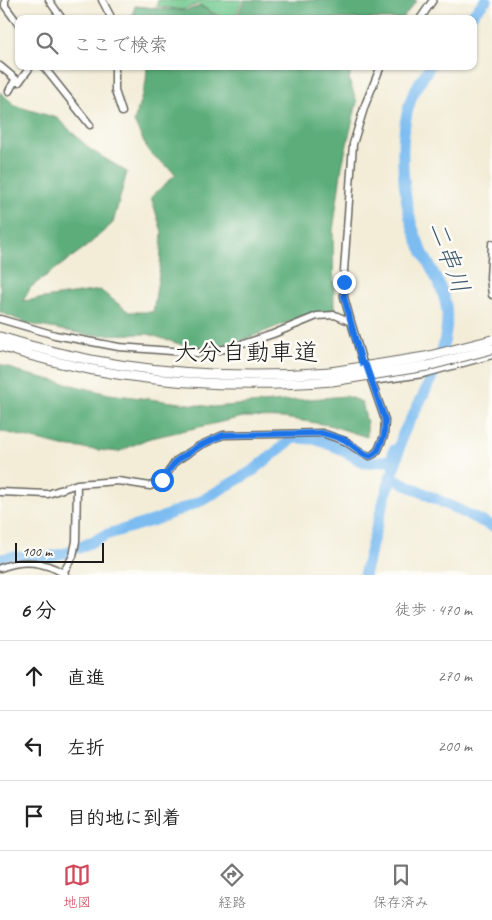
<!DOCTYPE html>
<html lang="ja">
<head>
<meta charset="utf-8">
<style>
  :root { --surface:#fff; --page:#f6f6f6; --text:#222; --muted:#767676; --line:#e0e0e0; --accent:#d1495b }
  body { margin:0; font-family:Caveat,"Klee One",sans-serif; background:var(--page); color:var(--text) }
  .scale { position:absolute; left:15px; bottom:12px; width:89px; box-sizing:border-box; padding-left:5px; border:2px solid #1c1c1c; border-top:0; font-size:14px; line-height:18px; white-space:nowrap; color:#1c1c1c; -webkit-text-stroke:4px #fdfcf7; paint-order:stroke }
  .stop { position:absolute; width:15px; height:15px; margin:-11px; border:4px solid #1a73e8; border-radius:50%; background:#fff }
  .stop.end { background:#1a73e8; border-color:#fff; box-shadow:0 1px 5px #0008 }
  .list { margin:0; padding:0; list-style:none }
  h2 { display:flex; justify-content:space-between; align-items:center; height:65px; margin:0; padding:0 20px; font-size:21px }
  h2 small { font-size:16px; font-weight:400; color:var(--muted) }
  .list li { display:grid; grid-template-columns:32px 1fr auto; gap:15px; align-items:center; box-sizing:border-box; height:70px; padding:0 20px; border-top:1px solid var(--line) }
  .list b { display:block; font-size:19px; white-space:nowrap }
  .list em { font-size:16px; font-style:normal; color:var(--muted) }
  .icon { flex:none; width:28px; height:28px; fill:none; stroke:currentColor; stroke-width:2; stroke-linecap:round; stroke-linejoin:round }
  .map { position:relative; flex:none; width:492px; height:575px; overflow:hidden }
  .search { position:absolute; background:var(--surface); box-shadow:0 1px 4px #0004; left:15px; right:15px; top:15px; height:55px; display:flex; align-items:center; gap:12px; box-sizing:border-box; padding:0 18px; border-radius:10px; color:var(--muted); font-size:19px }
  .sheet { height:275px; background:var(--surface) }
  nav { display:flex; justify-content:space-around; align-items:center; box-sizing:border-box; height:70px; border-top:1px solid var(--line); background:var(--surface); font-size:14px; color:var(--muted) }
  nav a { display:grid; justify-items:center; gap:2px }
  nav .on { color:var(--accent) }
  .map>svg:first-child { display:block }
</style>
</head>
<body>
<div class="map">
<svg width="492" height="575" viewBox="0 0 492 575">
  <rect width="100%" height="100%" fill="#fdfcf7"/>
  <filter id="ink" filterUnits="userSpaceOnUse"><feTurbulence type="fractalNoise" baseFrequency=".02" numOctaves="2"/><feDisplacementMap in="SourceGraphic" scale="10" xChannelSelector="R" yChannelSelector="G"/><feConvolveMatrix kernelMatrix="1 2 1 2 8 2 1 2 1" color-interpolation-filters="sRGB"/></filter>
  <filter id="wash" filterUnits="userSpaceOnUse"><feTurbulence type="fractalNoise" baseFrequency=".0096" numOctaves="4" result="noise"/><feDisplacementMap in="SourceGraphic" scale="20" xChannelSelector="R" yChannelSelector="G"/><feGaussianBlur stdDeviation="1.12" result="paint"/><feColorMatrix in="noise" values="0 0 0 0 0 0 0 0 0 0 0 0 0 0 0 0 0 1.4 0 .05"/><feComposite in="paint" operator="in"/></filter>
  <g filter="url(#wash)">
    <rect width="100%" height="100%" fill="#f3edd8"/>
    <path fill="#71c98f" stroke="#467256" d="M 158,0 L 242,0 L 234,19 L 224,19 L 198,4 L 183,10 L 157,6 Z"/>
    <path fill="#5cad7a" stroke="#3c644b" d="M 244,0 L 417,0 L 402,19 L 236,19 Z
      M 135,6 L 185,11 L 200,6 L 221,19 L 131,19 Z
      M 147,66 L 352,66 L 349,80 L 357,102 L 342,166 L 333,231 L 334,310 L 303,316 L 233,344 L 192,348 L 148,334 L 89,335 L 29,324 L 0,312 L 0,92 L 16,106 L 57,118 L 91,150 L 127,172 L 113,223 L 87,246 L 31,287 L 23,301 L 100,290 L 129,312 L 153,312 L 160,267 L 162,232 L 151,197 L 176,174 L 149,152 L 134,122 L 146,82 Z
      M 0,364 L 23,373 L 109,394 L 213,407 L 346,396 L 362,402 L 367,423 L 367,437 L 329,425 L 283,418 L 243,417 L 147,439 L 118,452 L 62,446 L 0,431 Z"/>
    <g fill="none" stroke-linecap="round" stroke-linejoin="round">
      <path stroke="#7cbcf1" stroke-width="11" d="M 468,19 L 486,0
        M 390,477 L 492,526
        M 79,548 L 108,534 L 155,520 L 201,501 L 254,470 L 293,438 L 315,439 L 339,448 L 364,463 L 391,460 L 394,450
        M 0,559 L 13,557 L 44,558 L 69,552
        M 364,575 C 374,537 383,499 396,462 C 399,454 399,445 402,437 C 405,428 410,421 414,413 C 430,382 448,350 447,314 C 446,289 428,266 419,244 C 402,206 397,139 411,99 C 415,88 424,76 430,66"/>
    </g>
  </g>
  <g filter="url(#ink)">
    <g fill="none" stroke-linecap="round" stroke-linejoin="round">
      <defs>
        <path id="minor" d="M 5,0 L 5,6 L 19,25
          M 49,0 L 62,19
          M 102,0 L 112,19
          M 420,19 L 433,0
          M 0,66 L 19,82
          M 43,66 L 90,125
          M 115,66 L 115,91 L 122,112
          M 9,91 L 14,82 L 19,82 L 31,66
          M 492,244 L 490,278 L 492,295
          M 0,319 L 55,335 L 119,347 L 198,353 L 231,348 L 273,334 L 317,316 L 335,315 L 351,322 L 363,363 L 366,365 L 385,420 L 384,436 L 378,450 L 374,454 L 370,456 L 364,454 L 345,441 L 322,433 L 223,435 L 199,446 L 176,461 L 162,481 L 150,486 L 118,481 L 77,484 L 48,494 L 0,492
          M 351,322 L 344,297 L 344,271 L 353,144 L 365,105 L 381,66
          M 372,381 L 423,374 L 492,355
          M 0,568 C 24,559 43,561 65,574
          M 63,573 L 73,556 L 76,541 L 77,484"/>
        <path id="highway" d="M 0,337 C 108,371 218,381 331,372
          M 0,346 C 107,381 221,390 332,381"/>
      </defs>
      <use href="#minor" stroke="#67655e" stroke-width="9"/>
      <use href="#highway" stroke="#67655e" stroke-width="11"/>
      <use href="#minor" stroke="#fff" stroke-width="6"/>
      <use href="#highway" stroke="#fff" stroke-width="9"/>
      <defs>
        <path id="highway-bridge" d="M 331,372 L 425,357 L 492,340
          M 332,381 L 427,366 L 492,349"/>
      </defs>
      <use href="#highway-bridge" stroke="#67655e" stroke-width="11" stroke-linecap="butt"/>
      <use href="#highway-bridge" stroke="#fff" stroke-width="9"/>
    </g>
  </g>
  <g fill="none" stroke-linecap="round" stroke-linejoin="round" filter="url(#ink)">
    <path stroke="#1a73e8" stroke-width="6" d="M 162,480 L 176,461 L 199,446 L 223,435 L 322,433 L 345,440 L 364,454 L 370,456 L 374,454 L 378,450 L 384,436 L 385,420 L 366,365 L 362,363 L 344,297 L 344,282"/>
  </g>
  <g text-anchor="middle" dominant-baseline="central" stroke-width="5" stroke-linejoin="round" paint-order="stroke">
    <g font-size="24" fill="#1c1c1c" stroke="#fdfcf7">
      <text x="246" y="352">大分自動車道</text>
    </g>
    <g font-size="25" font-style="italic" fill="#425c71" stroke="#fdfcf7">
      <text transform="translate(449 257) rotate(70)">二串川</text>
    </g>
  </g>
</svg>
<div class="scale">100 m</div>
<div class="stop" style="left:162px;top:480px"></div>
<div class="stop end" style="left:344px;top:282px"></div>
<div class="search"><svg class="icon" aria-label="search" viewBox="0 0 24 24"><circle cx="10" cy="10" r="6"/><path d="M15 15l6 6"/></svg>ここで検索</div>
</div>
<section class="sheet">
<h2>6 分<small>徒歩 · 470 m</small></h2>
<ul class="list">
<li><svg class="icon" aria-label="ahead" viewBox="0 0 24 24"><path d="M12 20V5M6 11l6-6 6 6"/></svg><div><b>直進</b></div><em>270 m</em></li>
<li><svg class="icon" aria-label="left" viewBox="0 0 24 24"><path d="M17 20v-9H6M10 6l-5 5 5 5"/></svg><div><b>左折</b></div><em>200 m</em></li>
<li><svg class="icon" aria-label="arrive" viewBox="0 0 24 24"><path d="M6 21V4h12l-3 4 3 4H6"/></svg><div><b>目的地に到着</b></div></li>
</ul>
</section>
<nav>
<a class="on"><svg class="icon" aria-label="map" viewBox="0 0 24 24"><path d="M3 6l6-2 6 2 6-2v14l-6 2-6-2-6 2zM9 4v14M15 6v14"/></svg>地図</a>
<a><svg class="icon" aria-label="directions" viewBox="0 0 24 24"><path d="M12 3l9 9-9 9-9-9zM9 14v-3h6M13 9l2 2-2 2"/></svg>経路</a>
<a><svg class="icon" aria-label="saved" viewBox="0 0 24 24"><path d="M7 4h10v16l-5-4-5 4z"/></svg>保存済み</a>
</nav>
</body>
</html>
